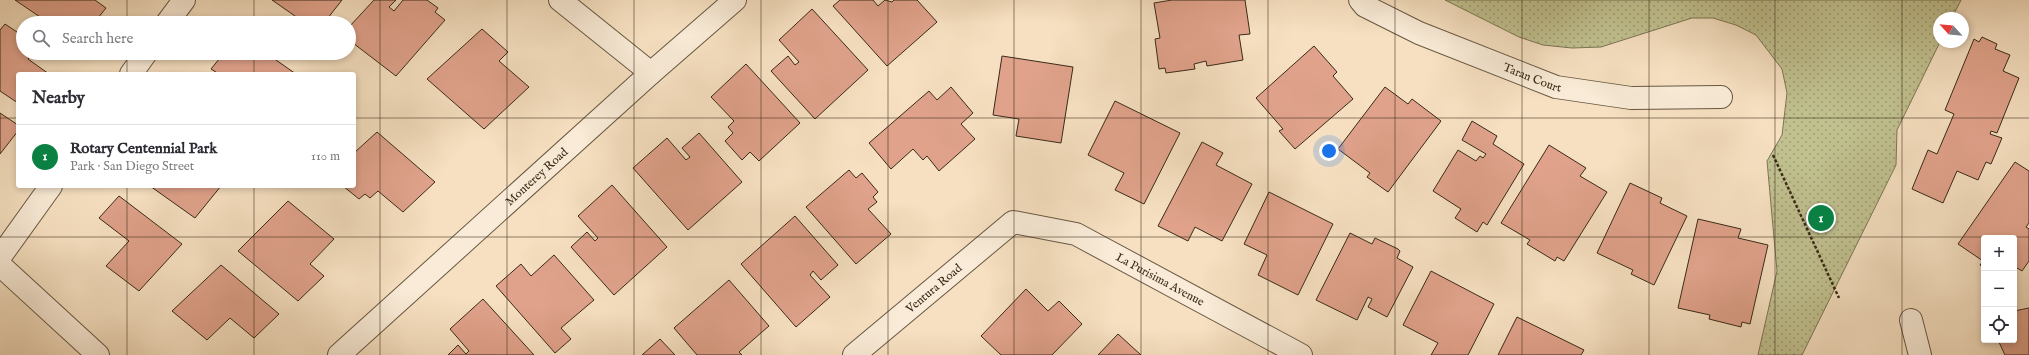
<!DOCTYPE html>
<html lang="en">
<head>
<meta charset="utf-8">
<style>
  :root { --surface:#fff; --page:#f7f7f7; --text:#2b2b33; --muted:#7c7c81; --line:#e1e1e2; --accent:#0b8043 }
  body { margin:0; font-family:"IM FELL English",serif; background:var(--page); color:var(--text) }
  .controls { position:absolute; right:12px; bottom:12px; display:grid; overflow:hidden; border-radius:4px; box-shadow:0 2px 6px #0003 }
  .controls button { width:36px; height:36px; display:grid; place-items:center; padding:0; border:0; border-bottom:1px solid var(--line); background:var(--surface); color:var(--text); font:20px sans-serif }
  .compass { position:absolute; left:1933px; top:12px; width:36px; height:36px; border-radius:50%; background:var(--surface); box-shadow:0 2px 6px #0003; rotate:296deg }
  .you { position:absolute; left:1329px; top:151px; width:14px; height:14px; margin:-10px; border:3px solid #fff; border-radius:50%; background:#1a73e8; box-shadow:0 0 0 6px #1a73e833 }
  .badge { display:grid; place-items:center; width:26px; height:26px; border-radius:50%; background:var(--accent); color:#fff; font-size:13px; font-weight:700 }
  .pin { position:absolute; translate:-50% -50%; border:2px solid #fff; box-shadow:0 1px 4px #0006 }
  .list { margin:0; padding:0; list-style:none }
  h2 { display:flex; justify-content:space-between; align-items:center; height:52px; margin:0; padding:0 16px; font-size:17px }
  h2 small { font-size:13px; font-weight:400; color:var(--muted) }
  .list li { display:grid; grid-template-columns:26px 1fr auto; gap:12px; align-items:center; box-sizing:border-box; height:64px; padding:0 16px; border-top:1px solid var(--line) }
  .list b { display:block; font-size:15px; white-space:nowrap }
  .list p { margin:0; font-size:13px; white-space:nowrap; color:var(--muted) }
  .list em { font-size:13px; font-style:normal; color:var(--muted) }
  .icon { flex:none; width:22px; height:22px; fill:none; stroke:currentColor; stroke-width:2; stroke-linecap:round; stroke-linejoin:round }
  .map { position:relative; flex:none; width:2029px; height:355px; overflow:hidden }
  .search { position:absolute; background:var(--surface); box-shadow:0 2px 6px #0003; left:16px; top:16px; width:340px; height:44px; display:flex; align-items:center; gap:10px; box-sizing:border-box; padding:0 14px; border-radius:22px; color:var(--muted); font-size:15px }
  .panel { position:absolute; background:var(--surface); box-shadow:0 2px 6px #0003; left:16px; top:72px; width:340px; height:116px; border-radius:4px }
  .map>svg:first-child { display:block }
</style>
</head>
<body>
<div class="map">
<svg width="2029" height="355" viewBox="0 0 2029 355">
  <defs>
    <pattern id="grass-dots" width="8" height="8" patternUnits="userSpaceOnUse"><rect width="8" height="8" fill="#c1c190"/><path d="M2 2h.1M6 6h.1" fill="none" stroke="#9e9d75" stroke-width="1.8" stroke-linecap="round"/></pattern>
  </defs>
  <rect width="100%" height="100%" fill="#f6e0c1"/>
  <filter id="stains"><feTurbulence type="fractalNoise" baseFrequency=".005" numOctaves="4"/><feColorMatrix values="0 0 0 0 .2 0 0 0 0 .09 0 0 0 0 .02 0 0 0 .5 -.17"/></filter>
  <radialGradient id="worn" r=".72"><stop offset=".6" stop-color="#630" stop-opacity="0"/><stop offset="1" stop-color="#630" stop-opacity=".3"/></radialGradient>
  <path fill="url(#grass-dots)" stroke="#7d7654" d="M 1445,0 L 1961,0 L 1952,18 L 1939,18 L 1940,42 L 1897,130 L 1896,165 L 1802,355 L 1758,355 L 1777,271 L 1767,161 L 1782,135 L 1787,93 L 1782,69 L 1756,35 L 1736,25 L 1713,18 L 1692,18 L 1601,47 L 1572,48 L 1543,45 L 1519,37 Z"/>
  <path fill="#e0a28b" stroke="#392a18" d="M 15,0 L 95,0 L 106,8 L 94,23 L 49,23 Z
    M 272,0 L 342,0 L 324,23 L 305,23 Z
    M 374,0 L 396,0 L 389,7 L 394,11 L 403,0 L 427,0 L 438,8 L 435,12 L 445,20 L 396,76 L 349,40 L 349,27 Z
    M 840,0 L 873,0 L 878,6 L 885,0 L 892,2 L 894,0 L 917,0 L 937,22 L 887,66 L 833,6 Z
    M 1172,0 L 1245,0 L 1250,34 L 1239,35 L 1243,60 L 1207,66 L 1206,61 L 1194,64 L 1195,69 L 1166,73 L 1165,68 L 1159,69 L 1155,39 L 1160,38 L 1154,3 Z
    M 812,9 L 868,70 L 815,119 L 771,71 L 788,56 L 795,65 L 799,62 L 779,40 Z
    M 5,24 L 23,36 L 23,53 L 33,53 L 28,59 L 49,74 L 18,74 L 18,103 L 0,91 L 0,30 Z
    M 482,29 L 508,52 L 499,61 L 529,87 L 484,129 L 427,79 Z
    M 1982,37 L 1997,44 L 1995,49 L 2010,55 L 2003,71 L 2019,78 L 1997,133 L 1991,131 L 1990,134 L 2002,138 L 1991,164 L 1986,162 L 1978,180 L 1957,171 L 1943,203 L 1912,189 L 1928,150 L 1937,154 L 1954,114 L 1945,110 L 1974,39 L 1979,42 Z
    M 1314,46 L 1337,72 L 1333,76 L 1353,99 L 1295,149 L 1279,131 L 1283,129 L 1256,98 Z
    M 224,53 L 266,53 L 296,74 L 219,74 L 211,69 Z
    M 1002,56 L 1073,67 L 1061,143 L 1016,136 L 1019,119 L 993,115 Z
    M 746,64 L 800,123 L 759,161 L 750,152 L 742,160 L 725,141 L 733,133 L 728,127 L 734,121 L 711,97 Z
    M 951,87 L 973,113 L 961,124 L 975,139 L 939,171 L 927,156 L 923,160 L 913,149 L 891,169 L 869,143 L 929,91 L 937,100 Z
    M 1385,87 L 1408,104 L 1412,99 L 1441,121 L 1388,192 L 1367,177 L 1370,173 L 1338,149 Z
    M 1115,101 L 1180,133 L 1144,204 L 1115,190 L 1124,173 L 1088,155 Z
    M 0,113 L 18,125 L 18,131 L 0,154 Z
    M 1472,121 L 1497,136 L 1493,144 L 1524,164 L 1487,225 L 1483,222 L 1477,232 L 1455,218 L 1461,209 L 1433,191 L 1458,150 L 1476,161 L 1480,156 L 1483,158 L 1486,154 L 1462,140 Z
    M 377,132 L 435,182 L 403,212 L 378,191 L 370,198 L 365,194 L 359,199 L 343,186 L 354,186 L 354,153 Z
    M 699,133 L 742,182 L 688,230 L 633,168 L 667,138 L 686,160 L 690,157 L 682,148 Z
    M 1202,142 L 1223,153 L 1216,165 L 1252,184 L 1222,241 L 1195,227 L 1188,241 L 1158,226 Z
    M 1549,145 L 1586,168 L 1580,176 L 1607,192 L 1564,261 L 1557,257 L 1555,261 L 1527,244 L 1530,240 L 1501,223 Z
    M 2015,162 L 2029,171 L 2029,223 L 2026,227 L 2029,229 L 2029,261 L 2022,271 L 2017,268 L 2014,273 L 2014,238 L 1984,238 L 1984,268 L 1980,265 L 1983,261 L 1958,244 Z
    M 849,170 L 856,178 L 862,173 L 878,192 L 873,197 L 877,202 L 868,209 L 891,234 L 856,264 L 806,207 Z
    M 1630,183 L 1662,198 L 1660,203 L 1687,216 L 1654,285 L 1631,274 L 1633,270 L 1597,253 Z
    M 612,185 L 667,247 L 614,295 L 571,247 L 587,232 L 595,241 L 598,238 L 578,216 Z
    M 150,186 L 221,186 L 195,218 Z
    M 1269,192 L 1333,224 L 1298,295 L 1258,275 L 1267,255 L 1244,244 Z
    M 119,196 L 182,244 L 139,291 L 106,266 L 129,241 L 99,218 Z
    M 288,201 L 334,239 L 310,264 L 324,276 L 298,301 L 238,251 Z
    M 795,216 L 838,265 L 821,280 L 813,271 L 810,275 L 830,297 L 796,327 L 741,264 Z
    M 1698,219 L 1741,229 L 1738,238 L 1768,245 L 1750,324 L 1742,322 L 1741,327 L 1709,319 L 1710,315 L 1678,308 Z
    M 1350,233 L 1372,244 L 1375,238 L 1398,249 L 1400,251 L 1397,258 L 1413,267 L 1387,317 L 1368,307 L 1372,299 L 1368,297 L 1357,320 L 1316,300 Z
    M 554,255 L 594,300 L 561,328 L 571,339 L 555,353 L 496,286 L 521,264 L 531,276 Z
    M 221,265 L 279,314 L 254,338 L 230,318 L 207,340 L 172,311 Z
    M 1431,271 L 1494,304 L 1468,355 L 1431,355 L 1438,343 L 1403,325 Z
    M 729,280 L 769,326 L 739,352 L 742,355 L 697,355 L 674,328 Z
    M 1026,289 L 1048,311 L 1059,301 L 1082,324 L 1052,355 L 1001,355 L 981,336 Z
    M 483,299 L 534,355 L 448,355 L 458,345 L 466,354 L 469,351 L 450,329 Z
    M 2029,308 L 2029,355 L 2005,355 L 1998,340 L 2014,340 L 2014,311 Z
    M 1517,317 L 1584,350 L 1581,355 L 1498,355 Z
    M 1118,334 L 1141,355 L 1098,355 Z
    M 660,339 L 675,355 L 642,355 Z"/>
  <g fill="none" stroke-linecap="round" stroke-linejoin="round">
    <defs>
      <g id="street">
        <path d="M 560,0 L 651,73"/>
        <path id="s1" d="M 1360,0 L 1365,6 L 1419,33 L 1556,87 L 1631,98 L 1721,97"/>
        <path d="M 167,23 L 184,0"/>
        <path d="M 131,74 L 146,53"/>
        <path d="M 0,257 L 51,186"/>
        <path d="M 0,265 L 98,355"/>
        <path d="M 1911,320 L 1920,355"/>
        <path id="s2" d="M 339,355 L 651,73 L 735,0"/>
        <path id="s3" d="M 854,355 L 1013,222 L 1076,234 L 1301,355"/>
      </g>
    </defs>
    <use href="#street" stroke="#685842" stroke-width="24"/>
    <path stroke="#392a18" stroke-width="2.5" stroke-dasharray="3 2" stroke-linecap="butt" d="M 1773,155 L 1839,298"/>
    <use href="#street" stroke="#f9ebd7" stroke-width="22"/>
  </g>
  <path fill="none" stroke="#392a18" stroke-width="1" stroke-opacity="0.55" d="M 127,0 L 127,23M 254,0 L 254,23M 380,0 L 380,355M 507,0 L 507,355M 634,0 L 634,355M 761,0 L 761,355M 888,0 L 888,355M 1014,0 L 1014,355M 1141,0 L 1141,355M 1268,0 L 1268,355M 1395,0 L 1395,355M 1522,0 L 1522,355M 1649,0 L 1649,355M 1775,0 L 1775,355M 1902,0 L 1902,355M 127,53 L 127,74M 254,53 L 254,74M 0,118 L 18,118M 354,118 L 2029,118M 127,186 L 127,355M 254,186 L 254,355M 0,237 L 2029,237"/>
  <g text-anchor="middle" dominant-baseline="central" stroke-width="3" stroke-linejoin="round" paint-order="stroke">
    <g font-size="12" fill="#392a18" stroke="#f9ebd7">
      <text stroke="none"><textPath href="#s1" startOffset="190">Taran Court</textPath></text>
      <text stroke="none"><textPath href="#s2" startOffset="266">Monterey Road</textPath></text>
      <text stroke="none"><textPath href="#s3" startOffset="367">La Purisima Avenue</textPath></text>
      <text stroke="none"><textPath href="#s3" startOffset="104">Ventura Road</textPath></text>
    </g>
  </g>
  <rect width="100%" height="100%" filter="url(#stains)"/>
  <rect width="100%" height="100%" fill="url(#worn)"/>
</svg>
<div class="controls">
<button>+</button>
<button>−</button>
<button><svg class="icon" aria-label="locate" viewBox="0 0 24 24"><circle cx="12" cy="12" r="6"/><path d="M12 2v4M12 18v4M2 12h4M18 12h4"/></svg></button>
</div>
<svg class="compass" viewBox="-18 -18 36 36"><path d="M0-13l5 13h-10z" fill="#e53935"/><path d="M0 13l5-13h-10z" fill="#7c7c81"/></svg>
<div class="you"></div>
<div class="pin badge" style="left:1821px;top:218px">1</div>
<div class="search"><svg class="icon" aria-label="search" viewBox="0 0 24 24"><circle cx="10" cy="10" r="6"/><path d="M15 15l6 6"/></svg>Search here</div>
<section class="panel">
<h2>Nearby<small></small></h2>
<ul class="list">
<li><span class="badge">1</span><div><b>Rotary Centennial Park</b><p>Park · San Diego Street</p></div><em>110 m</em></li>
</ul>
</section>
</div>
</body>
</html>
